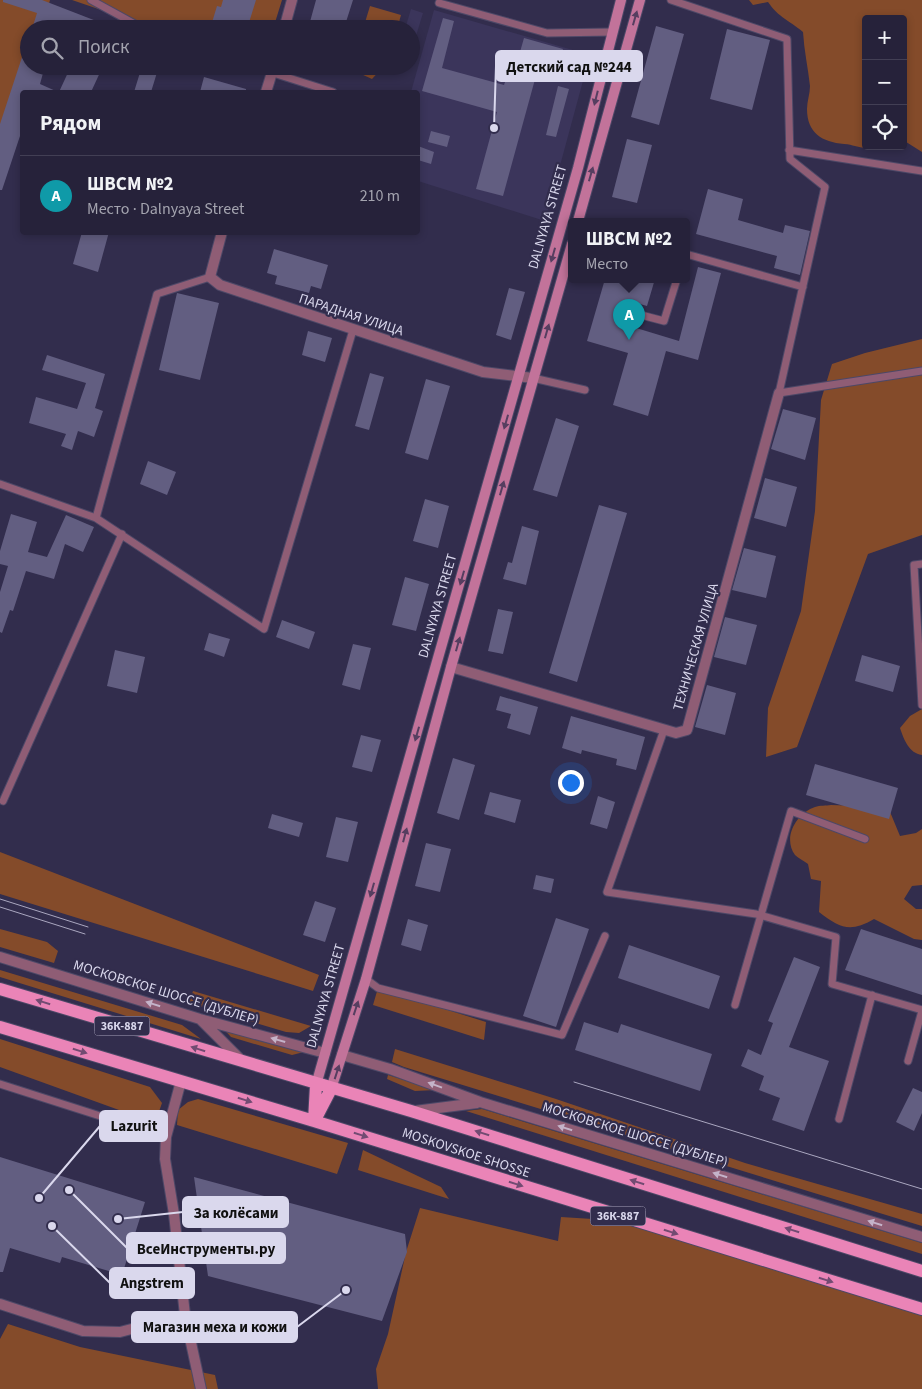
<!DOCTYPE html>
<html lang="ru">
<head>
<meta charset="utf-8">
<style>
  :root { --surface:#26223a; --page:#2e2a42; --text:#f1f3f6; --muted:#a4a4af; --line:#423f54; --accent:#db2777 }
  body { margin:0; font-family:"Source Sans 3",sans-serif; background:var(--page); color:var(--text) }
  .controls { position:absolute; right:15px; top:15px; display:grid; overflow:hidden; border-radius:5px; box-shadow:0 2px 8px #0003 }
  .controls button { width:45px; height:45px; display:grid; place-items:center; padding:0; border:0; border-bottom:1px solid var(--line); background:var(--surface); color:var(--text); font:25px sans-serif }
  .you { position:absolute; left:570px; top:782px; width:18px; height:18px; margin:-12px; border:4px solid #fff; border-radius:50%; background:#1a73e8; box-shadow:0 0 0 8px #1a73e833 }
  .badge { display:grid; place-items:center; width:32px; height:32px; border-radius:50%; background:var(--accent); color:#fff; font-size:16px; font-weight:700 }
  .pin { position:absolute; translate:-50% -41px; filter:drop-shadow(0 1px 2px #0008) }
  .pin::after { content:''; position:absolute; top:26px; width:18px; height:15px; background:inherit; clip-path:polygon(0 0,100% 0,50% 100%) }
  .popup { position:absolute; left:568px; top:218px; width:122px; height:65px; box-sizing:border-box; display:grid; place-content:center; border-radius:5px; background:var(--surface); filter:drop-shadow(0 1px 4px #0005); font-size:16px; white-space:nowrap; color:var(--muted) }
  .popup b { font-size:19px; color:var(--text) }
  .popup::after { content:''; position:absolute; left:50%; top:100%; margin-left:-10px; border:10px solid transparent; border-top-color:var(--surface) }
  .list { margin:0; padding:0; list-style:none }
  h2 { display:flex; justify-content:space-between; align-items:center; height:65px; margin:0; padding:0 20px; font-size:21px }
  h2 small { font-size:16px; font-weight:400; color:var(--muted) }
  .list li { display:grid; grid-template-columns:32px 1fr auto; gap:15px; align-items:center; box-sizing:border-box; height:80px; padding:0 20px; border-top:1px solid var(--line) }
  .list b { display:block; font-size:19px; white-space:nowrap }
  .list p { margin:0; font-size:16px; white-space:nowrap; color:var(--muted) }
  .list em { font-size:16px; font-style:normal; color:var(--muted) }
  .icon { flex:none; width:28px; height:28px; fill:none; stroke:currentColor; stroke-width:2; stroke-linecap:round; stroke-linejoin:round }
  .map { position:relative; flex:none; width:922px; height:1389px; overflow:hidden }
  .search { position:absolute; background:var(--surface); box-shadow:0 2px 8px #0003; left:20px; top:20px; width:400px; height:55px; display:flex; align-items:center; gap:12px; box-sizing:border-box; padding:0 18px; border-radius:28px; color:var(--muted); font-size:19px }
  .panel { position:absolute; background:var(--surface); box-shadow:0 2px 8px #0003; left:20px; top:90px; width:400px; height:145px; border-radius:5px }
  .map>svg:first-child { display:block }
</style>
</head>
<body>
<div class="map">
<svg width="922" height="1389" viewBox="0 0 922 1389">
  <rect width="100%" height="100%" fill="#322d4d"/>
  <path fill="#3b355b" d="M 411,9 L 423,13 L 412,49 L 411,29 L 405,29 Z
    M 434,10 L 590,55 L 545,221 L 418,181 L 418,92 L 411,92 Z"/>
  <path fill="#844b2a" d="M 0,0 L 50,0 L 42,29 L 29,29 L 30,66 L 0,168 Z
    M 72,0 L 282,0 L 273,29 L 157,29 Z
    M 749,0 L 922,0 L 922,152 L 903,140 L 903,19 L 866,19 L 866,146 L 874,146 C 859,150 857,145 844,144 C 822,142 807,133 807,109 C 807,101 810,94 810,86 C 808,68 804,50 803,32 C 789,20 779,18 768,2 L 753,5 Z
    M 370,6 L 401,15 L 397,29 L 363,29 Z
    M 351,66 L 384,66 L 372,79 L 350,69 Z
    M 922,339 L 922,535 L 868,554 L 797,747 L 766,757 L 768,708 L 801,611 L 815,511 L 821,400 L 832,364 L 865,353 Z
    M 922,709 L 922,755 C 909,753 904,740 900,728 L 910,716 Z
    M 831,805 L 888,807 L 900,836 L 916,833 L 922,829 L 922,885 L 912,886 L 904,899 L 916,909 L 922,909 L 922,940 L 914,939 L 874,919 C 850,933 840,928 819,912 L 821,881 L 811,879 L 808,864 C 804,861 798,858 795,855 C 782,837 797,813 815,807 C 820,805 826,806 831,805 Z
    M 0,852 L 319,975 L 313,991 L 0,894 Z
    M 0,929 L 47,942 L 58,951 L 54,963 L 0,947 Z
    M 0,970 L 182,1025 L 201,1039 L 0,977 Z
    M 378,988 L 486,1022 L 484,1040 L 373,1005 Z
    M 193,991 L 311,1026 L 299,1033 L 286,1032 L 189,1003 Z
    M 219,1024 L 304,1052 L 292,1055 L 231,1037 Z
    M 0,1039 L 150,1087 L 162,1103 L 155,1123 L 0,1067 Z
    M 395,1049 L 556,1099 L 745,1163 L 922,1214 L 922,1226 L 404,1067 L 392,1062 Z
    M 388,1075 L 436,1090 L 415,1091 L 387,1079 Z
    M 198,1099 L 348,1143 L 337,1174 L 177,1125 L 178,1110 L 188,1102 Z
    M 482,1109 L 922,1243 L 922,1254 L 466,1111 Z
    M 363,1150 L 441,1187 L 449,1199 L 358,1170 Z
    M 420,1208 L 558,1241 L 561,1217 L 640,1222 L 922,1309 L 922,1389 L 378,1389 L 376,1369 L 388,1334 L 406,1252 Z
    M 8,1324 L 80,1347 L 215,1375 L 218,1389 L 0,1389 L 0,1339 Z"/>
  <path fill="#625e81" d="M 3,0 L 42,0 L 117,29 L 32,29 L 37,13 L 3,2 Z
    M 223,0 L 256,0 L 247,29 L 210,29 L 217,6 L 221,7 Z
    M 316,0 L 353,0 L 346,22 L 340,20 L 338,29 L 308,29 Z
    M 443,18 L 454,21 L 442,68 L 504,85 L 506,79 L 512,80 L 524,38 L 563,49 L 554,78 L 537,72 L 503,196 L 476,189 L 497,112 L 422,91 Z
    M 656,26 L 684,34 L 659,125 L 631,117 Z
    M 727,29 L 770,40 L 752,110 L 710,99 Z
    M 26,45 L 29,45 L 29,66 L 45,66 L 40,84 L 58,92 L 22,92 L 22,130 L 2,190 L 0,190 L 0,124 Z
    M 71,66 L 103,66 L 91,92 L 59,92 Z
    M 142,66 L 159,66 L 151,92 L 134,92 Z
    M 204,77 L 246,89 L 246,92 L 200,92 Z
    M 558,86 L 569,89 L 556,137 L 546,135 Z
    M 431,131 L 450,136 L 447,147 L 428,142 Z
    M 627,139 L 652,145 L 637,203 L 612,197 Z
    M 418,146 L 434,152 L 431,164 L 418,160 Z
    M 708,189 L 743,199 L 738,220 L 783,233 L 785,225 L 810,231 L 800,275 L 774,268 L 777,256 L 696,234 Z
    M 82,232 L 109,232 L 98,272 L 73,264 Z
    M 274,249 L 328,265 L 321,289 L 311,286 L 309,293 L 275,284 L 277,276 L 267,273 Z
    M 698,267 L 721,273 L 698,360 L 666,351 L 648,416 L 613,405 L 628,353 L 587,341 L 605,279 L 655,279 L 647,306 L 629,301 L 623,324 L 679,341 Z
    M 509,288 L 525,292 L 511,340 L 496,335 Z
    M 177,293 L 219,303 L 200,380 L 159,370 Z
    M 308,331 L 332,338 L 325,362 L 302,355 Z
    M 47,355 L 105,374 L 95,408 L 103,411 L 94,437 L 78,431 L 72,450 L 61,446 L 66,434 L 29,423 L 36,397 L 77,409 L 86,383 L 42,370 Z
    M 370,373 L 384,377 L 369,430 L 355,426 Z
    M 426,379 L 450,386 L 428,460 L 405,453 Z
    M 783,409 L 816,418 L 805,460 L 771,449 Z
    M 556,418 L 579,426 L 557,497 L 533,490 Z
    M 148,461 L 176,472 L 167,495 L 140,484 Z
    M 765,478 L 797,487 L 786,527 L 754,518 Z
    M 425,499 L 449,506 L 438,548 L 413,541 Z
    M 599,505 L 627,513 L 577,682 L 549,673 Z
    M 11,514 L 37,522 L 28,552 L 47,557 L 66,515 L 94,527 L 83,552 L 65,544 L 54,579 L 26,571 L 13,611 L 10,610 L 2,633 L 0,632 L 0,592 L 8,566 L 0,564 L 0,551 Z
    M 522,526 L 539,531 L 526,585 L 503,579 L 508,562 L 512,563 Z
    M 744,548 L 776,556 L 766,598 L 732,590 Z
    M 405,577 L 429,584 L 416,631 L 392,625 Z
    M 498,609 L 513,612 L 503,654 L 488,651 Z
    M 725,617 L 757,625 L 746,665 L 714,657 Z
    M 282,620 L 315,632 L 309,649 L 276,637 Z
    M 209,633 L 230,639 L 224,657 L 204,650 Z
    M 353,644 L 371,648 L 360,690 L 342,685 Z
    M 115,650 L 145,657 L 137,693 L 107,686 Z
    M 862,655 L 900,666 L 893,692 L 855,681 Z
    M 707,685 L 736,693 L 725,735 L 695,727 Z
    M 500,696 L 538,707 L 530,735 L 507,728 L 511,714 L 496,710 Z
    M 571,716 L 645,737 L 636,770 L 616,765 L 617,759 L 582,750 L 581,754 L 562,748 Z
    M 361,735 L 381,740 L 372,772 L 352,767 Z
    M 453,758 L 475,765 L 459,820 L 437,813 Z
    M 815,764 L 898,788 L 889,819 L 806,795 Z
    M 490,792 L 521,800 L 515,823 L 484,814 Z
    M 598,796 L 615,802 L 607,829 L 590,824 Z
    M 272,814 L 303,823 L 299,837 L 268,828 Z
    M 336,817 L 358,822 L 348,862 L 326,857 Z
    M 426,843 L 451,849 L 440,892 L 415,886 Z
    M 536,875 L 554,879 L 551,893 L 533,889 Z
    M 315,901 L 336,908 L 325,942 L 303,935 Z
    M 556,918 L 589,929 L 556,1027 L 523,1016 Z
    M 408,919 L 428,925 L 421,951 L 401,945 Z
    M 861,929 L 922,949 L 922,995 L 845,970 Z
    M 629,945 L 720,976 L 709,1009 L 618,978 Z
    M 794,957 L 820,967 L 789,1047 L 829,1061 L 804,1131 L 772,1120 L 780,1098 L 759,1090 L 764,1076 L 741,1066 L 748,1049 L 761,1055 L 773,1023 L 768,1021 Z
    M 584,1022 L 618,1033 L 621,1024 L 712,1054 L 700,1091 L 575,1050 Z
    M 913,1088 L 922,1092 L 922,1113 L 914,1131 L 896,1122 Z
    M 0,1157 L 145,1202 L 122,1275 L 62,1257 L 60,1263 L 10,1248 L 3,1272 L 0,1272 Z
    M 194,1177 L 405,1234 L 407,1252 L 382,1321 L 208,1276 Z"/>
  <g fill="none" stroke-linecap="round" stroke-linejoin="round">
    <defs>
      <path id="lane" d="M 91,0 L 144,29
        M 671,0 L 787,39 L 790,159 L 825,187 L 779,393 L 922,371
        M 439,3 L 547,33 L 613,32
        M 251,66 L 333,92
        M 789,150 L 922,171
        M 686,254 L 803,287
        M 210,277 L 157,294 L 96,518 L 264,629 L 353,330
        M 641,315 L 664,321 L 677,279
        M 533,378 L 585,390
        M 0,484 L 96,518
        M 922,564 L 914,565 L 922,705
        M 664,730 L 607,892 L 756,914 L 836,937 L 832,984 L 922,1010
        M 3,801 L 122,534
        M 366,979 L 378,988 L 562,1035 L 605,936
        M 735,1005 L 791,811 L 865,839
        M 908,1061 L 922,1011
        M 0,1084 L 166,1137
        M 839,1119 L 872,995"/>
      <path id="street" d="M 284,29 L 292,0
        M 266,92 L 274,66
        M 222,232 L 210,277 L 220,285 L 483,372 L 533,378
        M 451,667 L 676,733 L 687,730 L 779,393
        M 0,957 L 200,1019 L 325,1053
        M 201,1020 L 242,1061
        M 342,1055 L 390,1069 L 480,1102 L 922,1237
        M 181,1081 L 166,1137 L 165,1159 L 174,1214 L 185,1315 L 201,1389
        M 415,1111 L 477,1103
        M 0,1304 L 83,1331 L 120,1332 L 185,1315"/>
      <path id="secondary" d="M 578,221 L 640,0
        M 316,1085 L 578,168 L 621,0
        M 331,1089 L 366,979 L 451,667 L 572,244"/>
      <path id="primary" d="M 0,989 L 411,1111 L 922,1271
        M 0,1027 L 314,1121 L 922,1309
        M 316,1118 L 331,1089
        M 314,1121 L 316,1085"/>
    </defs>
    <use href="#lane" stroke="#4d4867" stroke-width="9"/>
    <use href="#street" stroke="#4d4867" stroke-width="12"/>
    <use href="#secondary" stroke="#4d4867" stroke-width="12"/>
    <use href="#primary" stroke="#4d4867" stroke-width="14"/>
    <use href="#lane" stroke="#8f5d75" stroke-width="7"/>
    <use href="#street" stroke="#8f5d75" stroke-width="10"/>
    <use href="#secondary" stroke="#c2739a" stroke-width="10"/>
    <use href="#primary" stroke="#ea84b7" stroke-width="12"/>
    <path stroke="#aaa7c0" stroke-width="1" d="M 0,899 L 88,927
      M 0,907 L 85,934
      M 574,1082 L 922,1189"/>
  </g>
  <defs><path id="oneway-solid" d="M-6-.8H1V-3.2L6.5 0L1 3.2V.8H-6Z" transform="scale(1.25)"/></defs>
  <g fill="#563e60">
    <use href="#oneway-solid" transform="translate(635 18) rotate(-74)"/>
    <use href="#oneway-solid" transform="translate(596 98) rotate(104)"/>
    <use href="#oneway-solid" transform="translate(591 174) rotate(-74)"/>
    <use href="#oneway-solid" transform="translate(553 255) rotate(106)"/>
    <use href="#oneway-solid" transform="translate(547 331) rotate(-74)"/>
    <use href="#oneway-solid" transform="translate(506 422) rotate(106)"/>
    <use href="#oneway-solid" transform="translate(502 488) rotate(-74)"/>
    <use href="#oneway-solid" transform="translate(462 578) rotate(106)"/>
    <use href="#oneway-solid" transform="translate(458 644) rotate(-74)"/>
    <use href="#oneway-solid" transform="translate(417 734) rotate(106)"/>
    <use href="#oneway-solid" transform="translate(405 835) rotate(-75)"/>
    <use href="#oneway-solid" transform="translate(372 890) rotate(106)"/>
    <use href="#oneway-solid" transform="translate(356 1008) rotate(-72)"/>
    <use href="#oneway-solid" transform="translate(337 1072) rotate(-72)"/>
  </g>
  <g fill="#724b72">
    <use href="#oneway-solid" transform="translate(43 1002) rotate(-163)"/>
    <use href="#oneway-solid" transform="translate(198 1049) rotate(-163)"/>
    <use href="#oneway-solid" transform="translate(80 1051) rotate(17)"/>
    <use href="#oneway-solid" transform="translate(245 1100) rotate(17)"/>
    <use href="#oneway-solid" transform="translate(482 1133) rotate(-163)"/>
    <use href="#oneway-solid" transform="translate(361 1135) rotate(17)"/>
    <use href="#oneway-solid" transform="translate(637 1182) rotate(-163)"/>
    <use href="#oneway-solid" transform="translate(516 1184) rotate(18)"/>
    <use href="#oneway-solid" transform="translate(792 1230) rotate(-163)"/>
    <use href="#oneway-solid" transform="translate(671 1232) rotate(17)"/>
    <use href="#oneway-solid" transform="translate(826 1280) rotate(17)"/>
  </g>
  <g fill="#c4b3c9">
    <use href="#oneway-solid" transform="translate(153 1004) rotate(-163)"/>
    <use href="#oneway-solid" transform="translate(278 1040) rotate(-164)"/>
    <use href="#oneway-solid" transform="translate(435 1085) rotate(-160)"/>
    <use href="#oneway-solid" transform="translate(565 1128) rotate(-163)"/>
    <use href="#oneway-solid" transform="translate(720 1175) rotate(-163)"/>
    <use href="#oneway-solid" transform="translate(875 1223) rotate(-163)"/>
  </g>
  <g text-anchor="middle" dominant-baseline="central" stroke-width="4.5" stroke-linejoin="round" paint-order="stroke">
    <g fill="#322d4d" stroke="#a8a5bd" stroke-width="1">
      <rect x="94.5" y="1016.5" width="55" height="19" rx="4"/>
      <rect x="590.5" y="1206.5" width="55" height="19" rx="4"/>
    </g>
    <g font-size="12" font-weight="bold" fill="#dad8ed">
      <text x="122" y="1026">36К-887</text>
      <text x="618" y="1216">36К-887</text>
    </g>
    <g font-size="14" fill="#dad8ed" stroke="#322d4d">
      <text transform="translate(548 217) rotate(-74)">DALNYAYA STREET</text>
      <text transform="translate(351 315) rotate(18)">ПАРАДНАЯ УЛИЦА</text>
      <text transform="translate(438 606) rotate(-74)">DALNYAYA STREET</text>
      <text transform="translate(696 647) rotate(-74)">ТЕХНИЧЕСКАЯ УЛИЦА</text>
      <text transform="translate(166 993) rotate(17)">МОСКОВСКОЕ ШОССЕ (ДУБЛЕР)</text>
      <text transform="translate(326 996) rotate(-74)">DALNYAYA STREET</text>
      <text transform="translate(635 1135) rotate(17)">МОСКОВСКОЕ ШОССЕ (ДУБЛЕР)</text>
      <text transform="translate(466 1153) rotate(18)">MOSKOVSKOE SHOSSE</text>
    </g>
  </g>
  <path fill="none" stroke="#dad8ed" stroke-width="2" d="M494 128L496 66M39 1198L100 1126M118 1219L183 1212M69 1190L127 1248M52 1226L110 1283M346 1290L297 1327"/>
  <g fill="#dad8ed" stroke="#322d4d" stroke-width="2">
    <circle cx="494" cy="128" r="5"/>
    <circle cx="39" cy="1198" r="5"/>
    <circle cx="118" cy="1219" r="5"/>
    <circle cx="69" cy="1190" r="5"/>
    <circle cx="52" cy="1226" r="5"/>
    <circle cx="346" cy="1290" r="5"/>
  </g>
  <g fill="#dad8ed" stroke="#dad8ed" stroke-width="2">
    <rect x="496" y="51" width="146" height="30" rx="5"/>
    <rect x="100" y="1111" width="67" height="30" rx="5"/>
    <rect x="183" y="1197" width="105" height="30" rx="5"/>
    <rect x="127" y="1233" width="158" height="30" rx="5"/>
    <rect x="110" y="1268" width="84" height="30" rx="5"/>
    <rect x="132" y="1312" width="165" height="30" rx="5"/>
  </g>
  <g font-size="15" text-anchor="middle" font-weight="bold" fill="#111">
    <text x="569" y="72">Детский сад №244</text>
    <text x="134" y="1131">Lazurit</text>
    <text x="236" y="1218">За колёсами</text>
    <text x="206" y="1254">ВсеИнструменты.ру</text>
    <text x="152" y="1288">Angstrem</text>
    <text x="215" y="1332">Магазин меха и кожи</text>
  </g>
</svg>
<div class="controls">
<button>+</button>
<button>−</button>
<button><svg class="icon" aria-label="locate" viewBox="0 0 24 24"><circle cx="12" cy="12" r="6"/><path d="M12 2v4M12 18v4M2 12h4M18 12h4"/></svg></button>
</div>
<div class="you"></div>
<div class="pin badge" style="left:629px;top:340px;background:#0f9aa8">A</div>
<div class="popup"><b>ШВСМ №2</b>Место</div>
<div class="search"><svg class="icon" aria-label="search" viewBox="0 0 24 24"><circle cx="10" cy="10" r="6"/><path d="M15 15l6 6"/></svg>Поиск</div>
<section class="panel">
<h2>Рядом<small></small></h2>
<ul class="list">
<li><span class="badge" style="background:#0f9aa8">A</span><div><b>ШВСМ №2</b><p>Место · Dalnyaya Street</p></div><em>210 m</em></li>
</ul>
</section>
</div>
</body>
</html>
